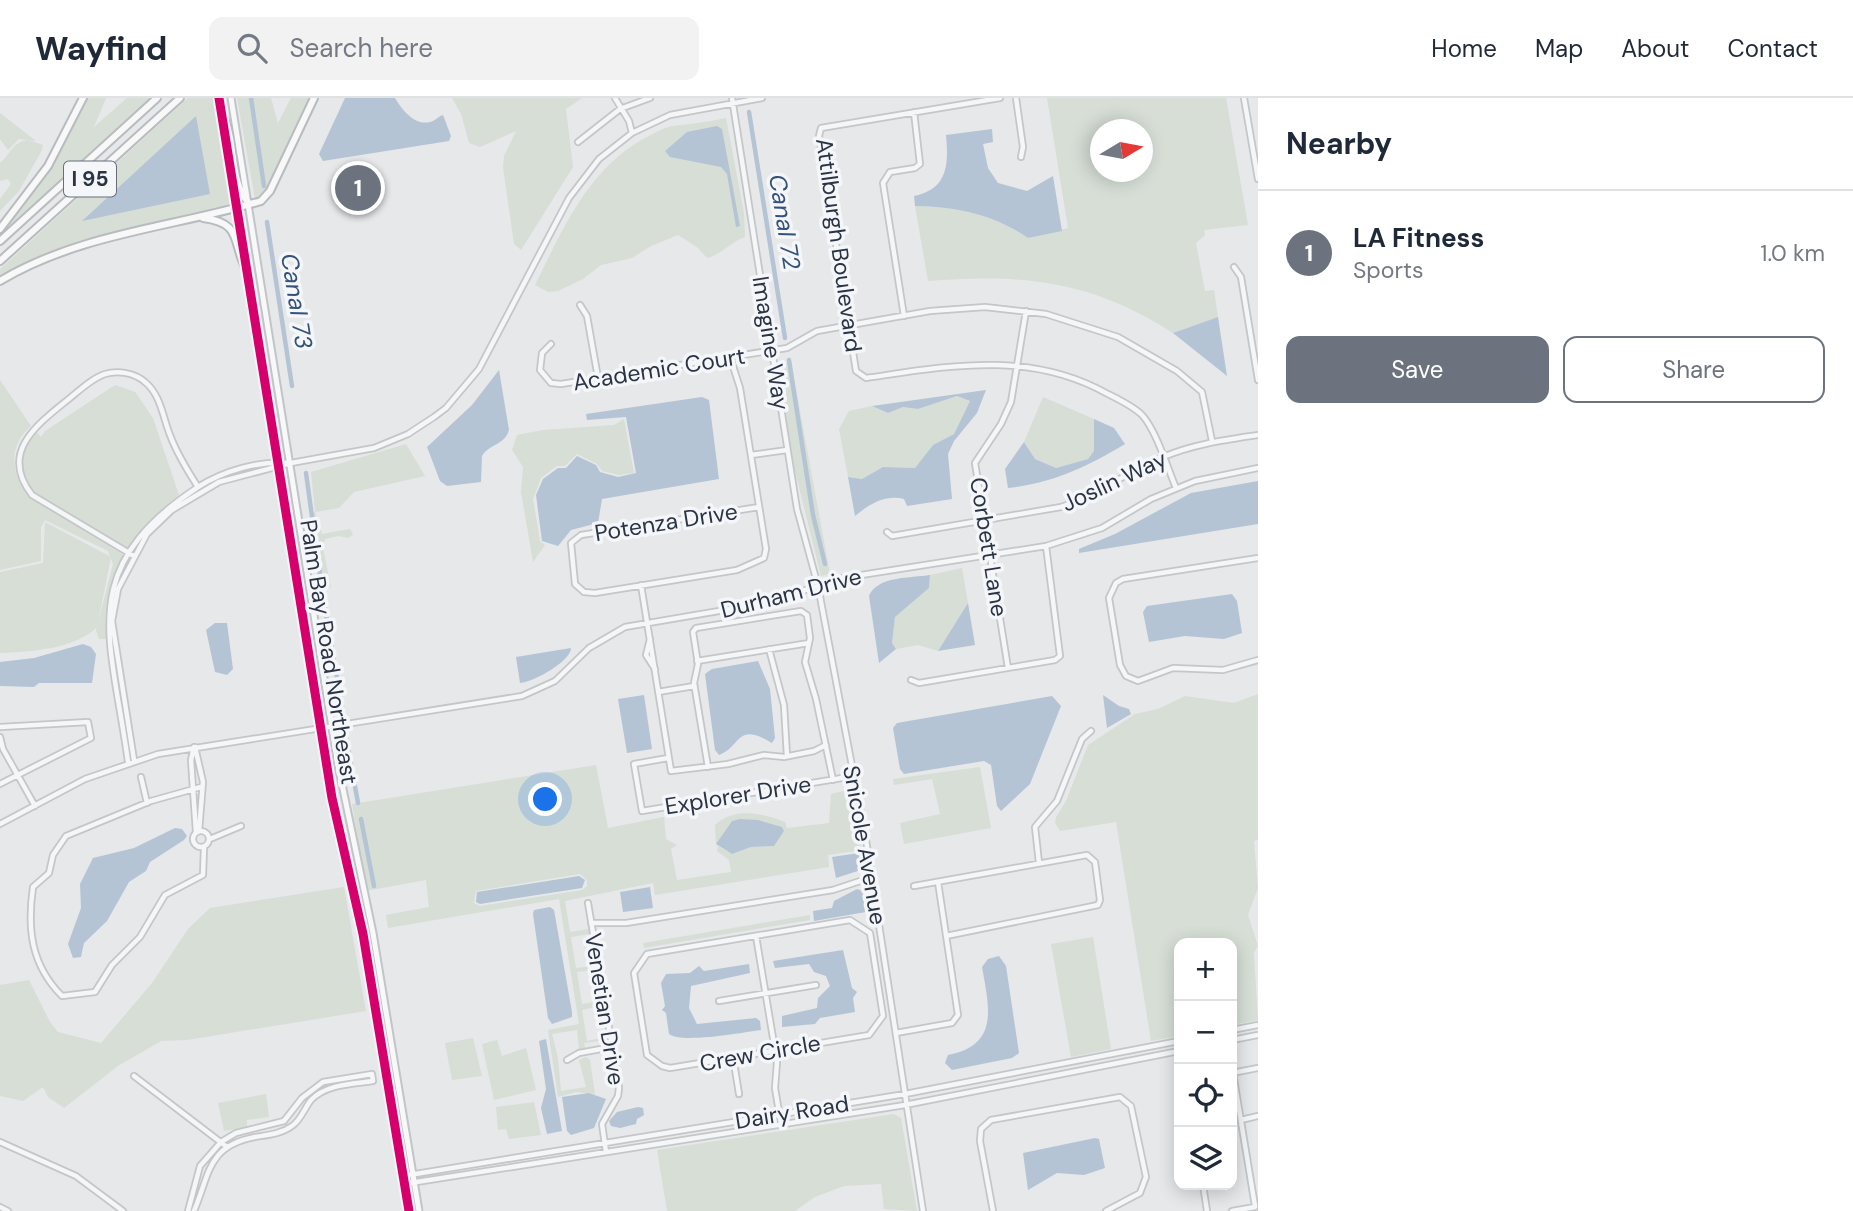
<!DOCTYPE html>
<html lang="en">
<head>
<meta charset="utf-8">
<style>
  :root { --surface:#fff; --page:#f2f2f3; --text:#1f2937; --muted:#747a83; --line:#e0e1e3; --accent:#6c737f }
  body { margin:0; font-family:"DM Sans",sans-serif; background:var(--page); color:var(--text) }
  .controls { position:absolute; right:21px; bottom:21px; display:grid; overflow:hidden; border-radius:14px; box-shadow:0 4px 18px #0003 }
  .controls button { width:63px; height:63px; display:grid; place-items:center; padding:0; border:0; border-bottom:2px solid var(--line); background:var(--surface); color:var(--text); font:35px sans-serif }
  .compass { position:absolute; left:1090px; top:21px; width:63px; height:63px; border-radius:50%; background:var(--surface); box-shadow:0 4px 18px #0003; rotate:80deg }
  .you { position:absolute; left:546px; top:702px; width:24px; height:24px; margin:-18px; border:5px solid #fff; border-radius:50%; background:#1a73e8; box-shadow:0 0 0 10px #1a73e833 }
  .badge { display:grid; place-items:center; width:46px; height:46px; border-radius:50%; background:var(--accent); color:#fff; font-size:23px; font-weight:700 }
  .pin { position:absolute; translate:-50% -50%; border:4px solid #fff; box-shadow:0 2px 7px #0006 }
  .list { margin:0; padding:0; list-style:none }
  h2 { display:flex; justify-content:space-between; align-items:center; height:91px; margin:0; padding:0 28px; font-size:30px }
  h2 small { font-size:23px; font-weight:400; color:var(--muted) }
  .list li { display:grid; grid-template-columns:46px 1fr auto; gap:21px; align-items:center; box-sizing:border-box; height:126px; padding:0 28px; border-top:2px solid var(--line) }
  .list b { display:block; font-size:26px; white-space:nowrap }
  .list p { margin:0; font-size:23px; white-space:nowrap; color:var(--muted) }
  .list em { font-size:23px; font-style:normal; color:var(--muted) }
  .actions { display:flex; gap:14px; padding:21px 28px }
  .actions a { flex:1; padding:16px 0; border:2px solid var(--accent); border-radius:14px; text-align:center; font-size:24px; color:var(--accent) }
  .actions .main { background:var(--accent); color:#fff }
  .icon { flex:none; width:38px; height:38px; fill:none; stroke:currentColor; stroke-width:2; stroke-linecap:round; stroke-linejoin:round }
  .map { position:relative; flex:none; width:1258px; height:1113px; overflow:hidden }
  header { display:flex; align-items:center; gap:42px; box-sizing:border-box; height:98px; padding:0 35px; background:var(--surface); border-bottom:2px solid var(--line) }
  header strong { font-size:33px }
  nav { display:flex; gap:38px; margin-inline-start:auto; font-size:24px }
  .search { width:490px; height:63px; background:var(--page); display:flex; align-items:center; gap:18px; box-sizing:border-box; padding:0 24px; border-radius:14px; color:var(--muted); font-size:26px }
  main { display:flex }
  aside { flex:1; background:var(--surface) }
  .map>svg:first-child { display:block }
</style>
</head>
<body>
<header>
<strong>Wayfind</strong>
<div class="search"><svg class="icon" aria-label="search" viewBox="0 0 24 24"><circle cx="10" cy="10" r="6"/><path d="M15 15l6 6"/></svg>Search here</div>
<nav><a>Home</a><a>Map</a><a>About</a><a>Contact</a></nav>
</header>
<main>
<div class="map">
<svg width="1258" height="1113" viewBox="0 0 1258 1113">
  <rect width="100%" height="100%" fill="#e6e8ea"/>
  <path fill="#d6ded6" fill-rule="evenodd" d="M 86,0 L 106,0 L 94,29 L 127,0 L 150,0 L 2,135 L 43,80 Z
    M 188,0 L 213,0 L 230,110 C 150,126 73,143 0,181 L 0,171 Z
    M 237,0 L 271,0 L 278,25 L 291,0 L 312,0 L 266,93 L 255,101 Z
    M 452,0 L 582,0 L 566,11 L 573,69 L 521,152 L 514,146 L 503,69 L 504,58 L 516,33 L 480,49 L 469,45 L 461,16 Z
    M 1047,0 L 1226,0 L 1248,127 L 1204,132 L 1205,137 L 1196,145 L 1205,193 L 1214,192 L 1218,219 L 1173,235 C 1090,182 1024,176 928,183 L 915,108 C 957,109 993,116 1028,140 L 1068,130 ZM 1100,32 L 1142,32 L 1142,74 L 1100,74 Z
    M 0,15 L 36,43 L 19,41 L 8,52 L 0,41 Z
    M 726,20 L 744,115 L 745,139 C 729,145 722,156 707,160 L 697,149 L 678,137 L 651,148 L 632,160 L 601,167 L 583,181 L 558,193 L 548,194 L 535,187 C 563,131 587,73 643,41 C 652,37 663,29 673,28 C 690,26 708,24 726,20 Z
    M 28,42 L 43,47 L 42,52 L 19,93 L 0,113 L 0,101 L 11,86 L 8,81 L 0,83 L 0,65 C 11,56 12,44 28,42 Z
    M 791,264 L 830,476 L 821,478 L 789,349 L 777,266 Z
    M 0,282 L 31,328 C 7,348 11,378 30,398 L 125,458 C 109,483 102,512 107,541 L 99,541 L 96,532 L 113,466 L 108,453 L 45,422 L 41,429 L 41,463 L 0,472 Z
    M 115,287 L 135,294 L 153,320 L 179,397 L 144,429 L 128,454 L 33,395 L 26,388 L 19,359 L 34,331 L 41,339 L 45,333 Z
    M 957,298 L 970,303 L 954,336 L 933,347 L 915,370 L 883,369 L 862,381 L 848,379 L 839,331 L 849,313 L 872,308 L 888,315 L 903,309 L 918,311 Z
    M 1043,299 L 1094,321 L 1094,353 L 1088,361 L 1056,370 L 1035,361 L 1024,344 Z
    M 624,321 L 634,375 L 619,377 L 602,373 L 597,366 L 577,356 L 565,368 L 557,368 L 541,380 L 533,401 L 540,443 L 545,447 L 533,464 L 521,394 L 523,369 L 512,352 L 517,337 L 543,332 L 614,327 Z
    M 406,346 L 425,378 L 354,394 L 339,410 L 315,414 L 322,436 L 350,431 L 353,437 L 348,440 L 338,438 L 325,441 L 323,450 L 331,489 L 324,491 L 319,489 L 311,415 L 315,414 L 311,374 Z
    M 45,424 L 111,459 L 97,529 C 75,551 29,554 0,555 L 0,474 L 43,465 Z
    M 962,470 L 968,505 L 938,553 L 918,547 L 896,551 L 892,545 L 895,519 L 929,490 L 930,477 Z
    M 1258,596 L 1258,742 L 1254,743 L 1258,790 L 1248,817 L 1258,848 L 1254,855 L 1258,922 L 1232,927 L 1232,845 L 1179,845 L 1179,938 L 1151,943 L 1116,724 L 1060,733 L 1055,725 L 1056,719 L 1066,703 L 1088,647 L 1135,616 L 1158,611 L 1185,598 L 1234,605 Z
    M 596,667 L 608,730 L 664,719 L 666,741 L 677,747 L 671,751 L 677,782 L 731,774 L 729,762 L 717,753 L 718,748 L 732,756 L 751,749 L 773,748 L 784,733 L 782,729 C 764,725 750,719 732,723 L 716,746 L 715,727 C 734,709 763,715 785,724 L 787,730 L 829,725 L 831,696 L 852,691 L 862,752 L 828,757 L 829,769 L 655,797 L 653,785 L 565,803 L 570,834 L 589,831 L 590,836 L 571,839 L 576,870 L 594,868 L 595,872 L 577,874 L 582,906 L 600,903 L 601,908 L 582,912 L 587,943 L 606,939 L 607,942 L 603,947 L 600,943 L 584,945 L 585,950 L 579,951 L 577,932 L 552,936 L 558,960 L 561,993 L 586,989 L 579,962 L 586,959 L 590,962 L 595,996 L 576,994 L 558,999 L 548,932 L 579,926 L 559,801 L 388,830 L 386,817 L 429,809 L 426,782 L 366,793 L 352,706 ZM 580,776 L 587,782 L 587,788 L 582,792 L 480,808 L 474,805 L 476,793 Z
    M 980,669 L 991,730 L 904,746 L 900,725 L 940,716 L 932,681 L 894,687 L 893,681 Z
    M 344,789 L 366,913 L 187,942 L 161,943 L 118,968 L 64,1010 L 48,999 L 43,989 L 23,1003 L 0,998 L 0,887 L 29,882 L 50,924 L 58,934 L 101,945 L 152,885 L 188,831 L 210,810 Z
    M 810,817 L 810,822 L 644,850 L 643,845 Z
    M 1093,839 L 1111,951 L 1071,959 L 1051,846 Z
    M 473,940 L 482,978 L 452,982 L 445,945 Z
    M 497,942 L 502,958 L 526,950 L 536,992 L 494,1002 L 482,946 Z
    M 266,996 L 269,1019 L 247,1022 L 247,1029 L 224,1033 L 218,1005 Z
    M 534,1004 L 541,1037 L 509,1041 L 506,1031 L 498,1032 L 496,1009 Z
    M 894,1016 L 901,1020 L 917,1113 L 884,1111 L 881,1086 L 844,1088 L 815,1099 L 795,1113 L 667,1113 L 657,1052 Z"/>
  <path fill="#b4c4d5" d="M 345,0 L 395,0 C 402,12 416,30 433,23 C 437,21 439,18 443,17 L 451,38 L 449,43 L 323,63 L 319,56 Z
    M 196,18 L 210,96 L 82,123 Z
    M 717,28 L 722,31 L 740,128 L 736,129 L 727,76 L 721,69 L 670,59 L 665,53 L 687,34 Z
    M 992,31 L 993,44 L 983,46 L 988,70 L 998,85 L 1027,93 L 1053,78 L 1062,133 L 1028,140 C 993,116 957,109 915,108 L 914,98 C 947,91 949,68 946,37 Z
    M 1218,219 L 1227,278 L 1173,235 Z
    M 499,272 L 509,332 C 504,348 490,345 482,358 L 481,384 L 447,388 L 440,383 L 427,349 L 472,307 Z
    M 986,292 L 977,315 L 954,343 L 948,356 L 952,401 L 907,408 L 904,401 C 885,396 868,407 855,418 L 848,379 L 862,381 L 883,369 L 915,370 L 933,347 L 954,336 L 970,303 L 957,298 L 918,311 L 903,309 L 888,315 L 872,308 Z
    M 702,299 L 709,302 L 719,381 L 602,401 L 598,425 L 571,432 L 558,448 L 542,443 L 536,397 L 543,381 L 558,370 L 566,370 L 577,358 L 596,367 L 600,374 L 618,379 L 636,375 L 626,319 L 587,322 L 586,316 Z
    M 1094,321 L 1114,330 L 1125,346 C 1087,369 1053,385 1008,390 L 1005,371 L 1024,344 L 1035,361 L 1056,370 L 1088,361 L 1094,353 Z
    M 1258,383 L 1258,426 L 1079,455 L 1079,451 L 1115,436 L 1191,395 Z
    M 930,477 L 929,490 L 895,519 L 892,545 L 896,551 L 879,565 L 869,498 C 877,478 911,480 930,477 Z
    M 1232,496 L 1237,503 L 1242,535 L 1224,541 L 1185,538 L 1149,544 L 1143,514 L 1147,508 Z
    M 968,505 L 975,547 L 938,553 Z
    M 215,525 L 227,525 L 233,571 L 227,577 L 215,574 L 206,532 Z
    M 83,546 L 91,549 L 96,556 L 92,585 L 39,585 L 34,589 L 0,588 L 0,564 L 34,560 Z
    M 571,550 C 571,563 534,584 520,585 L 516,559 Z
    M 758,563 L 770,591 L 775,640 L 772,645 C 735,623 742,649 719,657 L 715,652 L 705,576 L 712,571 Z
    M 644,597 L 652,651 L 627,655 L 618,601 Z
    M 1103,597 L 1119,608 L 1129,611 L 1131,616 L 1107,630 Z
    M 1052,598 L 1061,608 L 1030,686 L 1001,713 L 997,708 L 991,667 L 984,663 L 904,676 L 900,671 L 893,630 L 897,625 Z
    M 740,721 L 758,722 L 782,729 L 784,733 L 774,748 L 751,749 L 732,756 L 716,746 L 732,723 Z
    M 175,730 L 182,731 L 187,738 L 184,742 L 150,764 L 146,773 L 129,784 L 107,823 L 84,845 L 81,859 L 73,860 L 68,846 L 81,810 L 80,786 L 93,760 L 134,750 Z
    M 859,755 L 861,772 L 836,780 L 832,759 Z
    M 579,778 L 585,782 L 582,790 L 480,806 L 476,804 L 477,794 Z
    M 650,789 L 653,810 L 623,814 L 620,794 Z
    M 857,791 L 865,794 L 866,814 L 814,823 L 813,813 L 832,810 L 834,803 Z
    M 550,809 L 554,812 L 572,914 L 572,919 L 552,926 L 548,920 L 533,816 L 534,812 Z
    M 843,852 L 852,890 L 857,894 L 853,900 L 855,914 L 820,920 L 815,926 L 782,929 L 782,918 L 817,910 L 818,900 L 830,888 L 826,878 L 814,874 L 809,866 L 775,870 L 773,863 Z
    M 999,858 L 1006,868 L 1019,955 L 1012,960 L 952,972 L 945,965 L 948,957 C 1000,947 989,909 982,869 L 988,861 Z
    M 749,866 L 750,875 L 691,888 L 689,910 L 697,926 L 756,920 L 760,923 L 761,932 C 745,934 681,946 669,936 L 666,915 L 662,912 L 665,908 L 661,885 L 666,876 L 690,875 L 699,868 L 704,873 Z
    M 546,941 L 562,1033 L 547,1036 L 541,1010 L 546,991 L 539,943 Z
    M 589,995 L 606,1001 L 594,1030 L 571,1037 L 567,1033 L 562,999 Z
    M 638,1009 L 643,1010 L 644,1017 L 637,1021 L 636,1026 L 620,1030 L 611,1028 L 609,1023 L 617,1014 Z
    M 1095,1040 L 1099,1041 L 1105,1070 L 1084,1077 L 1057,1075 L 1028,1092 L 1023,1055 Z"/>
  <g fill="none" stroke-linecap="round" stroke-linejoin="round">
    <path stroke="#b4c4d5" stroke-width="4.5" d="M 251,0 L 264,88
      M 749,14 L 785,240
      M 267,124 L 292,288
      M 789,262 L 813,417 L 825,466
      M 306,375 L 321,484
      M 324,505 L 343,615
      M 346,639 L 358,705
      M 361,721 L 374,788"/>
    <defs>
      <path id="minor" d="M 615,0 L 629,23 L 632,35
        M 732,0 L 797,411 L 818,488 L 866,742 L 923,1113
        M 1000,0 L 821,30 L 819,38 L 856,273 L 866,280 C 950,268 1027,252 1106,295 C 1118,301 1133,308 1142,317 C 1156,332 1168,371 1176,390
        M 1016,0 L 1023,49 L 1021,59
        M 1244,0 L 1258,81
        M 578,44 L 620,11 L 650,0
        M 1234,169 L 1241,179 L 1258,282
        M 580,207 L 587,218 L 598,280
        M 904,218 L 883,85 L 890,74 L 915,70 L 920,66 L 914,14
        M 551,246 L 542,255 L 540,272 L 551,285 L 561,286 L 787,250 L 817,233 L 930,213 L 985,209 L 1046,216 L 1118,239 L 1177,273 L 1202,294 L 1212,343
        M 730,259 L 740,290 L 766,451 L 764,460 L 737,472 L 595,495 L 584,494 L 575,486 L 571,445 L 581,437 L 759,409
        M 751,357 L 787,352
        M 887,434 L 892,438 L 1061,409 C 1098,397 1128,373 1163,359 C 1194,346 1225,342 1258,337
        M 134,458 L 32,397 C 0,356 34,329 65,304 C 77,295 90,281 105,276 C 118,272 135,275 145,284 C 161,297 163,320 170,337 C 177,356 187,372 198,389
        M 1258,460 L 1123,481 L 1116,485 L 1109,500 L 1120,567 L 1126,578 L 1138,583 L 1173,570 L 1223,572 L 1258,562
        M 641,487 L 671,673 L 728,666 L 764,657 L 784,659 L 814,653 L 826,647
        M 650,541 L 646,557 L 655,571
        M 769,551 L 784,607 L 787,658
        M 697,563 L 809,545
        M 1008,570 L 975,365 L 1001,326 L 1011,304 L 1026,213
        M 911,582 L 919,585 L 1055,562 L 1060,558 L 1046,448
        M 658,594 L 694,588
        M 0,629 L 88,624 L 91,640 L 0,686
        M 0,639 L 3,651 L 35,708
        M 194,649 L 191,662 L 196,734
        M 195,649 L 203,684 L 199,733
        M 668,660 L 634,666 L 642,713 L 854,678
        M 134,662 L 112,523 L 118,491 L 147,436 L 172,412 L 219,384 L 291,365 L 374,350 L 408,336 L 434,319 L 446,310 L 479,271 L 569,100 L 599,61 L 632,35 L 670,17 L 762,0
        M 128,664 C 111,539 74,471 198,389 C 223,373 260,362 290,365
        M 708,669 L 694,585 L 698,566 L 693,534 L 696,530 L 801,513 L 807,517 L 810,540 L 805,564 L 816,601 L 833,682
        M 141,679 L 147,705
        M 201,689 L 151,703 L 66,738 L 53,757 L 49,775 L 33,789 C 27,831 31,867 62,898 L 95,894 L 112,867 L 140,839 L 165,797 L 203,777 L 204,749
        M 0,726 L 85,681 L 158,656 L 522,598 L 555,583 L 589,550 L 625,529 L 766,505 L 842,480 L 1046,448 L 1102,430 L 1151,401 L 1195,383 L 1258,370
        M193 741a8 8 0 1 1 16 0a8 8 0 1 1-16 0Z
        M 210,741 L 241,728
        M 1039,765 L 1035,729 L 1057,703 L 1082,641 L 1091,633
        M 914,788 L 1087,757 L 1095,764 L 1100,802 L 1098,807 L 946,838
        M 588,805 L 619,990 L 618,998 L 602,1026 L 606,1054
        M 850,822 L 870,835 L 883,918 L 869,937 L 670,970 L 662,968 L 647,957 L 634,875 L 647,856 Z
        M 591,825 L 626,825 L 833,792 L 872,779
        M 756,838 L 777,964 L 775,990 L 781,1026
        M 719,903 L 816,887
        M 1232,932 L 1258,927
        M 896,935 L 952,925 L 958,917 L 938,784
        M 1232,942 L 1258,937
        M 567,962 L 579,955 L 612,949
        M 735,971 L 739,996
        M 1232,975 L 1258,970
        M 1233,975 L 1255,1108
        M 134,978 L 227,1049
        M 1241,1022 L 1258,1018
        M 0,1044 L 76,1078 L 123,1113
        M 403,1078 L 905,996 L 1179,943
        M 404,1086 L 905,1007 L 1179,953
        M 1203,1087 L 1207,1113
        M 0,1109 L 8,1113
        M 188,1113 L 200,1068 L 221,1044 L 236,1035 L 284,1023 L 302,1000 L 323,984 L 372,976 L 373,983 C 353,986 326,986 311,1002 C 304,1011 301,1022 292,1028 C 281,1036 267,1037 255,1039 C 207,1048 210,1076 194,1113
        M 993,1113 L 980,1043 L 981,1031 L 991,1022 L 1120,999 L 1131,1008 L 1146,1079 L 1140,1095 L 1106,1113
        M 1232,1113 L 1255,1109"/>
      <path id="major" d="M 219,0 L 332,700 L 363,836 L 409,1113
        M 231,0 L 338,667 L 373,835 L 419,1113"/>
      <path id="highway" d="M 222,16 C 237,43 228,81 248,104
        M 203,120 C 244,125 231,145 247,173
        M 0,131 L 48,68 L 83,0
        M 0,143 L 157,0
        M 0,163 L 180,0
        M 0,183 C 80,135 175,129 261,103 L 270,93 L 314,0"/>
    </defs>
    <use href="#minor" stroke="#c4c6c8" stroke-width="8"/>
    <use href="#major" stroke="#c2c5c8" stroke-width="9"/>
    <use href="#highway" stroke="#b8bbbf" stroke-width="10"/>
    <use href="#minor" stroke="#f5f6f7" stroke-width="4.5"/>
    <use href="#major" stroke="#f8f8f8" stroke-width="5"/>
    <use href="#highway" stroke="#f8f8f8" stroke-width="6"/>
    <defs>
      <path id="cycleway" d="M 219,0 L 332,700 L 363,836 L 409,1113"/>
    </defs>
    <use href="#cycleway" stroke="#f4f6f9" stroke-width="13"/>
    <use href="#cycleway" stroke="#d6006c" stroke-width="9"/>
  </g>
  <g text-anchor="middle" dominant-baseline="central" stroke-width="7" stroke-linejoin="round" paint-order="stroke">
    <rect fill="#f4f6f9" stroke="#676e7b" stroke-width="2" x="64" y="63.5" width="52" height="35" rx="5"/>
    <g font-size="21" font-weight="bold" fill="#2b3445">
      <text x="90" y="81">I 95</text>
    </g>
    <g font-size="23" fill="#2b3445" stroke="#f4f6f9">
      <text transform="translate(839 147) rotate(82)">Attilburgh Boulevard</text>
      <text transform="translate(771 245) rotate(81)">Imagine Way</text>
      <text transform="translate(659 271) rotate(-9)">Academic Court</text>
      <text transform="translate(1114 383) rotate(-25)">Joslin Way</text>
      <text transform="translate(666 424) rotate(-9)">Potenza Drive</text>
      <text transform="translate(989 449) rotate(81)">Corbett Lane</text>
      <text transform="translate(791 495) rotate(-14)">Durham Drive</text>
      <text transform="translate(329 554) rotate(81)">Palm Bay Road Northeast</text>
      <text transform="translate(738 697) rotate(-9)">Explorer Drive</text>
      <text transform="translate(865 747) rotate(80)">Snicole Avenue</text>
      <text transform="translate(605 911) rotate(81)">Venetian Drive</text>
      <text transform="translate(760 955) rotate(-10)">Crew Circle</text>
      <text transform="translate(792 1014) rotate(-9)">Dairy Road</text>
    </g>
    <g font-size="24" font-style="italic" fill="#34527a" stroke="#f4f6f9">
      <text transform="translate(785 124) rotate(81)">Canal 72</text>
      <text transform="translate(297 203) rotate(81)">Canal 73</text>
    </g>
  </g>
</svg>
<div class="controls">
<button>+</button>
<button>−</button>
<button><svg class="icon" aria-label="locate" viewBox="0 0 24 24"><circle cx="12" cy="12" r="6"/><path d="M12 2v4M12 18v4M2 12h4M18 12h4"/></svg></button>
<button><svg class="icon" aria-label="layers" viewBox="0 0 24 24"><path d="M12 4l9 5-9 5-9-5zM3 14l9 5 9-5"/></svg></button>
</div>
<svg class="compass" viewBox="-18 -18 36 36"><path d="M0-13l5 13h-10z" fill="#e53935"/><path d="M0 13l5-13h-10z" fill="#747a83"/></svg>
<div class="you"></div>
<div class="pin badge" style="left:358px;top:90px">1</div>
</div>
<aside>
<h2>Nearby<small></small></h2>
<ul class="list">
<li><span class="badge">1</span><div><b>LA Fitness</b><p>Sports</p></div><em>1.0 km</em></li>
</ul>
<div class="actions"><a class="main">Save</a><a>Share</a></div>
</aside>
</main>
</body>
</html>
